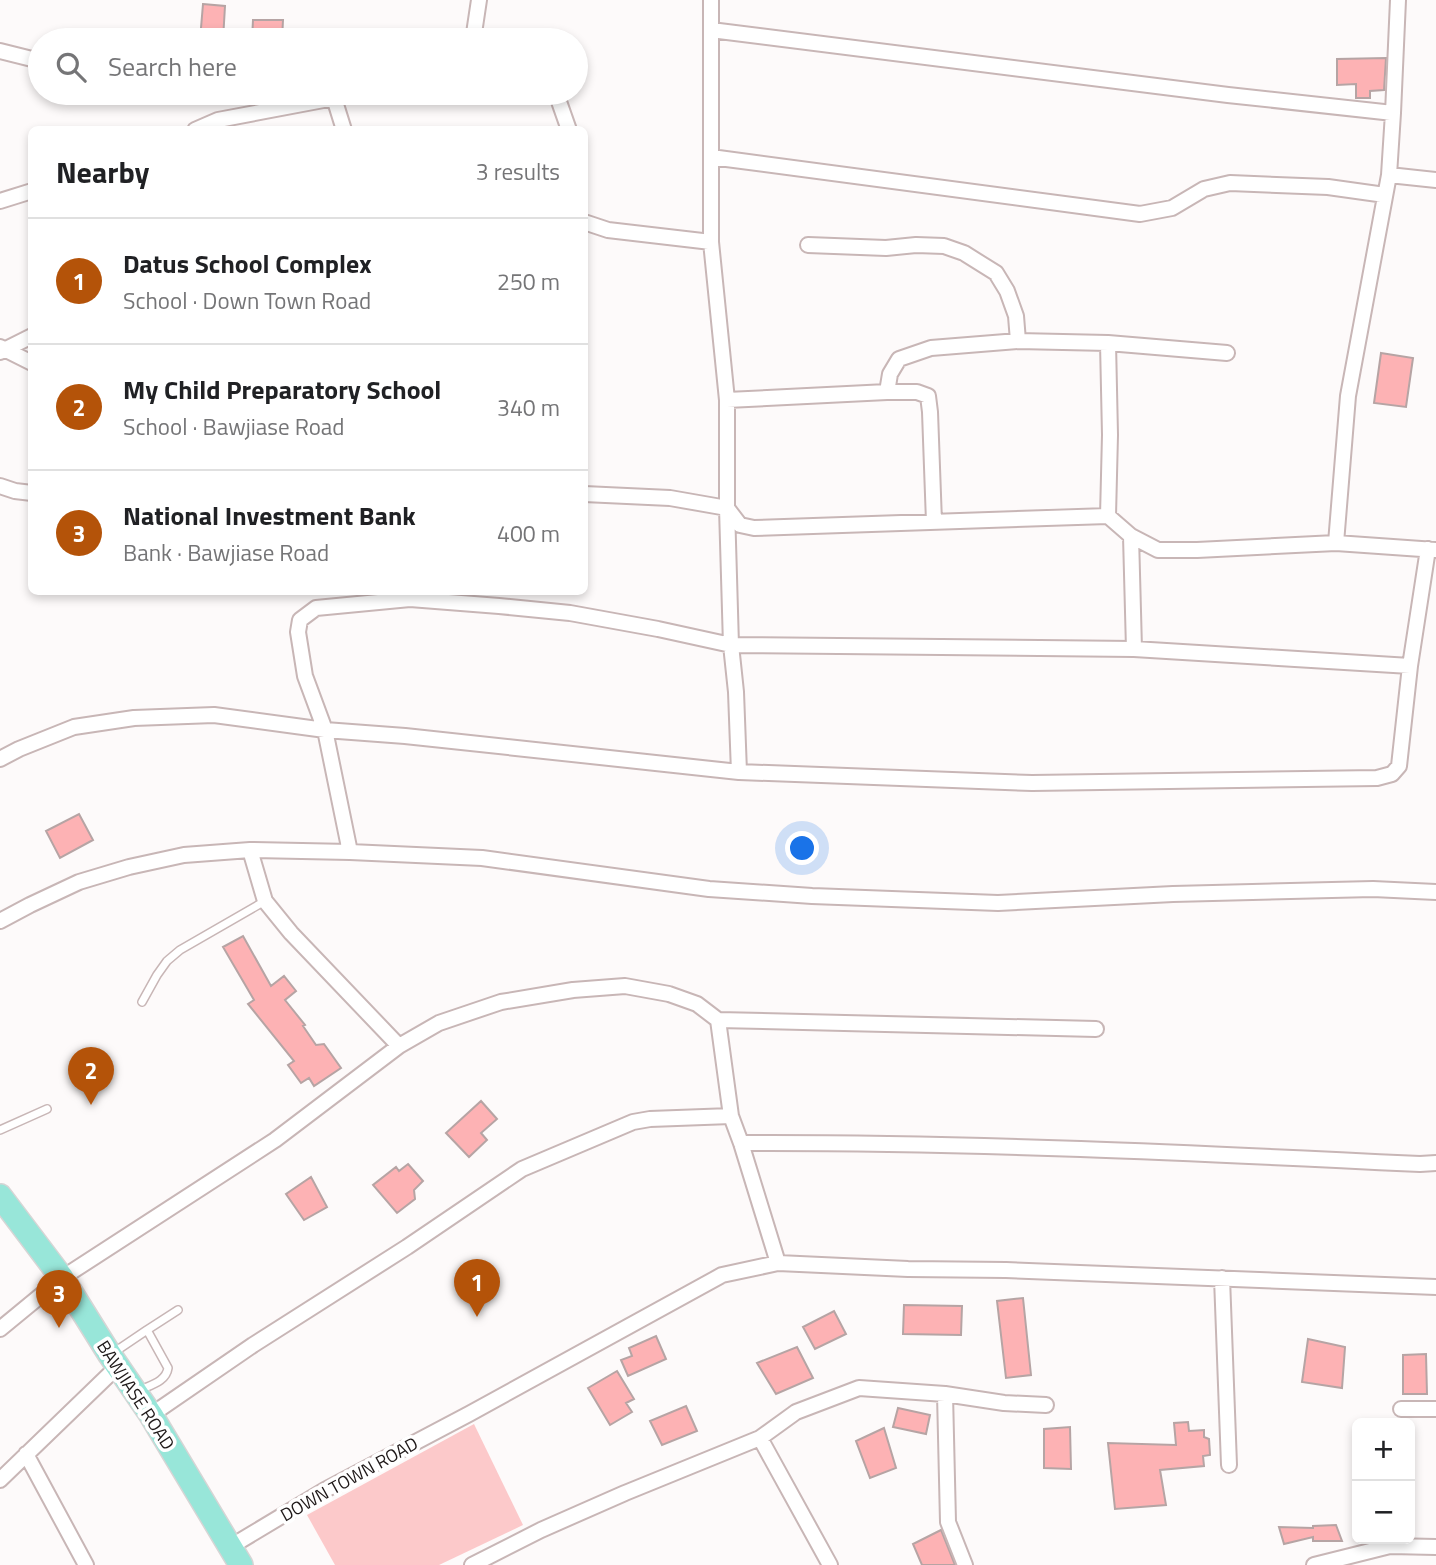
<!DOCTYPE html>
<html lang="en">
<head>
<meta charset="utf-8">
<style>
  :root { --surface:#fff; --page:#f2f2f2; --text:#202124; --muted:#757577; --line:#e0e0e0; --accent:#b45309 }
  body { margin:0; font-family:"Titillium Web",sans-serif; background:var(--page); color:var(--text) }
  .controls { position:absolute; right:21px; bottom:21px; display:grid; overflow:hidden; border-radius:10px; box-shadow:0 4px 10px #0003 }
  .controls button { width:63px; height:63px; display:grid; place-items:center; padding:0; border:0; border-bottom:2px solid var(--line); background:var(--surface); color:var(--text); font:35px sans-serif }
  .you { position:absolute; left:803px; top:849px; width:24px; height:24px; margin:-18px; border:5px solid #fff; border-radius:50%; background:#1a73e8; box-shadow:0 0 0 10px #1a73e833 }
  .badge { display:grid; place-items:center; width:46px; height:46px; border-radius:50%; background:var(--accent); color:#fff; font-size:23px; font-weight:700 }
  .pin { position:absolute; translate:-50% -58px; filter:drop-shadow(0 2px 4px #0008) }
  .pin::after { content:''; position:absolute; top:37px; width:24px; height:21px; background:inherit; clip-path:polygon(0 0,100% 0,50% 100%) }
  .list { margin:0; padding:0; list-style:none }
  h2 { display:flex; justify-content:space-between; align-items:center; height:91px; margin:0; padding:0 28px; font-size:30px }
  h2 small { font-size:23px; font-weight:400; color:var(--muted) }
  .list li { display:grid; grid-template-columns:46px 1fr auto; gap:21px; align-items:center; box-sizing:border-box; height:126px; padding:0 28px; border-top:2px solid var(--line) }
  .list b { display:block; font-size:26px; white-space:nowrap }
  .list p { margin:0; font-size:23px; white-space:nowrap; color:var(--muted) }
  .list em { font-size:23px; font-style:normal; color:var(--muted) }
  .icon { flex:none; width:38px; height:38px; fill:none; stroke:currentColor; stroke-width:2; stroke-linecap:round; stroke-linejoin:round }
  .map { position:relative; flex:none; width:1436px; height:1565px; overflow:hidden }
  .search { position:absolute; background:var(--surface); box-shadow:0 4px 10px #0003; left:28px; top:28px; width:560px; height:77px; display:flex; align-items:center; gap:18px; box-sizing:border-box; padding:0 24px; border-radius:38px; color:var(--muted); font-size:26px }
  .panel { position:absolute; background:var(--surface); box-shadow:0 4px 10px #0003; left:28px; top:126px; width:560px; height:469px; border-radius:10px }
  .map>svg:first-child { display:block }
</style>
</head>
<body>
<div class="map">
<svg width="1436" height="1565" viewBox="0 0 1436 1565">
  <rect width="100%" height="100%" fill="#fdfafa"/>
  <path fill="#fcc9ca" d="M 474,1424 L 523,1525 L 439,1565 L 335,1565 L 307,1515 Z"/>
  <path fill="#fdb2b4" stroke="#b6a4a4" stroke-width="2" d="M 203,4 L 225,6 L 223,40 L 200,40 Z
    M 253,20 L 283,20 L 282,40 L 252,40 Z
    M 1386,58 L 1384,90 L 1370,91 L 1370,98 L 1356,98 L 1356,84 L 1337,85 L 1337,59 Z
    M 1381,353 L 1413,358 L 1406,407 L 1374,403 Z
    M 79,814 L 93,840 L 60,858 L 46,831 Z
    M 243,936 L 271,986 L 284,976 L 296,991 L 285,1000 L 305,1025 L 303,1026 L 316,1045 L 324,1044 L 341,1068 L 314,1086 L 309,1078 L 301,1083 L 288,1065 L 294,1061 L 248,1004 L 254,1000 L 223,947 Z
    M 481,1101 L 497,1119 L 481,1133 L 487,1140 L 469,1157 L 446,1133 Z
    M 408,1164 L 423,1181 L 414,1190 L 415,1199 L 397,1213 L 373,1185 L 396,1167 L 399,1171 Z
    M 311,1177 L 327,1207 L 304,1220 L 286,1194 Z
    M 1023,1298 L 1031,1375 L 1006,1378 L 997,1301 Z
    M 904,1305 L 962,1306 L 961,1335 L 903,1334 Z
    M 834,1311 L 846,1334 L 815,1349 L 803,1327 Z
    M 656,1336 L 666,1359 L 628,1376 L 621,1360 L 632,1356 L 629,1348 Z
    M 1308,1339 L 1345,1347 L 1342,1388 L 1302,1382 Z
    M 797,1347 L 813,1378 L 776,1394 L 757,1363 Z
    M 1426,1354 L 1427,1394 L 1403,1394 L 1403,1355 Z
    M 617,1371 L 634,1399 L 626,1403 L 632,1412 L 610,1425 L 588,1388 Z
    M 686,1406 L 697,1431 L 662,1445 L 650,1421 Z
    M 898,1408 L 930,1415 L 926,1434 L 893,1427 Z
    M 1188,1422 L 1189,1431 L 1204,1430 L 1204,1437 L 1209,1439 L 1210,1455 L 1203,1456 L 1204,1466 L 1160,1470 L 1166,1505 L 1115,1509 L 1108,1443 L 1176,1445 L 1174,1423 Z
    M 1070,1427 L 1071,1469 L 1044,1468 L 1044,1429 Z
    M 884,1428 L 896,1468 L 870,1478 L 856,1441 Z
    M 1336,1525 L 1342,1541 L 1313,1541 L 1313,1537 L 1284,1544 L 1279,1527 L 1313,1528 L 1313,1526 Z
    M 941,1530 L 955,1565 L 922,1565 L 913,1544 Z"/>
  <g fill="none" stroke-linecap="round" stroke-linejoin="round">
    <defs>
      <path id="service" d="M 142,1002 L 157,975 L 167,961 L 180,950 L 265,901
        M 0,1130 L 47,1109
        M 147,1330 L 178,1310
        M 113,1353 L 147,1330 L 168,1368 C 166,1382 150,1385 138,1391"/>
      <path id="minor" d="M 711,0 L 711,242 L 727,400 L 727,508 L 731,645 L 736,692 L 739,772
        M 711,30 L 1228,95 L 1393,113
        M 473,40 L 479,0
        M 0,51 L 40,61
        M 556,93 L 569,130
        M 334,98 L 344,130
        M 195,130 L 218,120 L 334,98 L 349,93
        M 711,157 L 1140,214 L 1172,208 L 1204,189 L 1230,183 L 1328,187 L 1385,195
        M 1389,175 L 1436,180
        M 0,201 L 32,191
        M 584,222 L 608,230 L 711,242
        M 808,245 L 886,248 L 916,245 L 944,246 L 964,253 L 996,273 L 1007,291 L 1016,316 L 1018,341
        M 0,347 L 32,363
        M 0,352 L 32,336
        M 887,392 L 890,374 L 899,359 L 931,348 L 1018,341 L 1108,343 L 1227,353
        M 727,400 L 887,392 L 917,392 L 928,396 L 930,412 L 934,522
        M 0,486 L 15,491 L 32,493
        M 584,494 L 670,498 L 727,508 L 740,525 L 754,528 L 1108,516 L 1131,536 L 1158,550 L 1197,550 L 1336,543 L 1436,550
        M 1108,516 L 1110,435 L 1108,343
        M 1131,536 L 1134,649
        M 1336,543 L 1348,396 L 1389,175 L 1393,113 L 1398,0
        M 0,759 L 19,749 L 74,727 L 134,718 L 214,715 L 325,730 L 405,736 L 739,772 L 1032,783 L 1377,778 L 1392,774 L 1399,766 L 1410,666 L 1428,549
        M 250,850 L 265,901 L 291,933 L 399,1046
        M 350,852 L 325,730 L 305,676 L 298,632 L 300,620 L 316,608 L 410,599 L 499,606 L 570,613 L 658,629 L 731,645 L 1134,649 L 1410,666
        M 0,921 L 30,905 L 79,882 L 129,867 L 184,855 L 250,850 L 350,852 L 482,858 L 709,889 L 812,896 L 998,903 L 1173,894 L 1373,889 L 1436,892
        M 741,1143 C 967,1142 1194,1153 1420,1164 L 1436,1163
        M 778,1263 L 741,1143 L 731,1116 L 718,1020 L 1096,1029
        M 1222,1278 L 1229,1465
        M 0,1329 L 62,1278 L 275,1140 L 399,1046 L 439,1023 L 501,1002 L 573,990 L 625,986 L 669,994 L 697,1004 L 718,1020
        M 945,1394 L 948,1522 L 965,1565
        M 1401,1409 L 1436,1409
        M 151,1415 L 253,1345 L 407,1247 L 522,1169 L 633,1122 L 650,1119 L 731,1116
        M 760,1438 L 830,1565
        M 26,1454 L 86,1565
        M 0,1480 L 117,1367
        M 230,1547 L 325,1490 L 469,1414 L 722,1275 L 778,1263 L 908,1269 L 1006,1270 L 1436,1287
        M 472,1565 L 541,1530 L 625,1493 L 760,1438 L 796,1412 L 859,1388 L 945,1394 L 1004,1403 L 1046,1405
        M 1314,1565 L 1390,1546 L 1436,1547"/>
      <path id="primary" d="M 0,1196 L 62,1278 L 110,1355 L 151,1415 L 241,1565"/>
    </defs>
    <use href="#service" stroke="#c8b6b6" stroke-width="10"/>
    <use href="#minor" stroke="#c8b6b6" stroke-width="18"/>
    <use href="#primary" stroke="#d6d5d5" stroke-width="26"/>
    <use href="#service" stroke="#fff" stroke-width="7"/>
    <use href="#minor" stroke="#fff" stroke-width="14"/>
    <use href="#primary" stroke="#98e6d9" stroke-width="23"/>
  </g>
  <g text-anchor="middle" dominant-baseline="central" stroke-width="7" stroke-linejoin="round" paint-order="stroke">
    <g font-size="18" fill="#1e1818" stroke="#fff">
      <text transform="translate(136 1395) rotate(57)">BAWJIASE ROAD</text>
      <text transform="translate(349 1479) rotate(-29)">DOWN TOWN ROAD</text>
    </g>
  </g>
</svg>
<div class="controls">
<button>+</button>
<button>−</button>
</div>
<div class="you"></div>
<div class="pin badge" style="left:477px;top:1317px">1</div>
<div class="pin badge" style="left:91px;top:1105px">2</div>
<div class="pin badge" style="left:59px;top:1328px">3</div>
<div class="search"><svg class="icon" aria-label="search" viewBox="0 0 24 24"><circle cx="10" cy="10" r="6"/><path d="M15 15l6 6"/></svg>Search here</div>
<section class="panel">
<h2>Nearby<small>3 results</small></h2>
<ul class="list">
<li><span class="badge">1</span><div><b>Datus School Complex</b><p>School · Down Town Road</p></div><em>250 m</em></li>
<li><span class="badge">2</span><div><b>My Child Preparatory School</b><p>School · Bawjiase Road</p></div><em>340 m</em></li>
<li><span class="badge">3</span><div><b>National Investment Bank</b><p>Bank · Bawjiase Road</p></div><em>400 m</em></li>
</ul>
</section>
</div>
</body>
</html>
